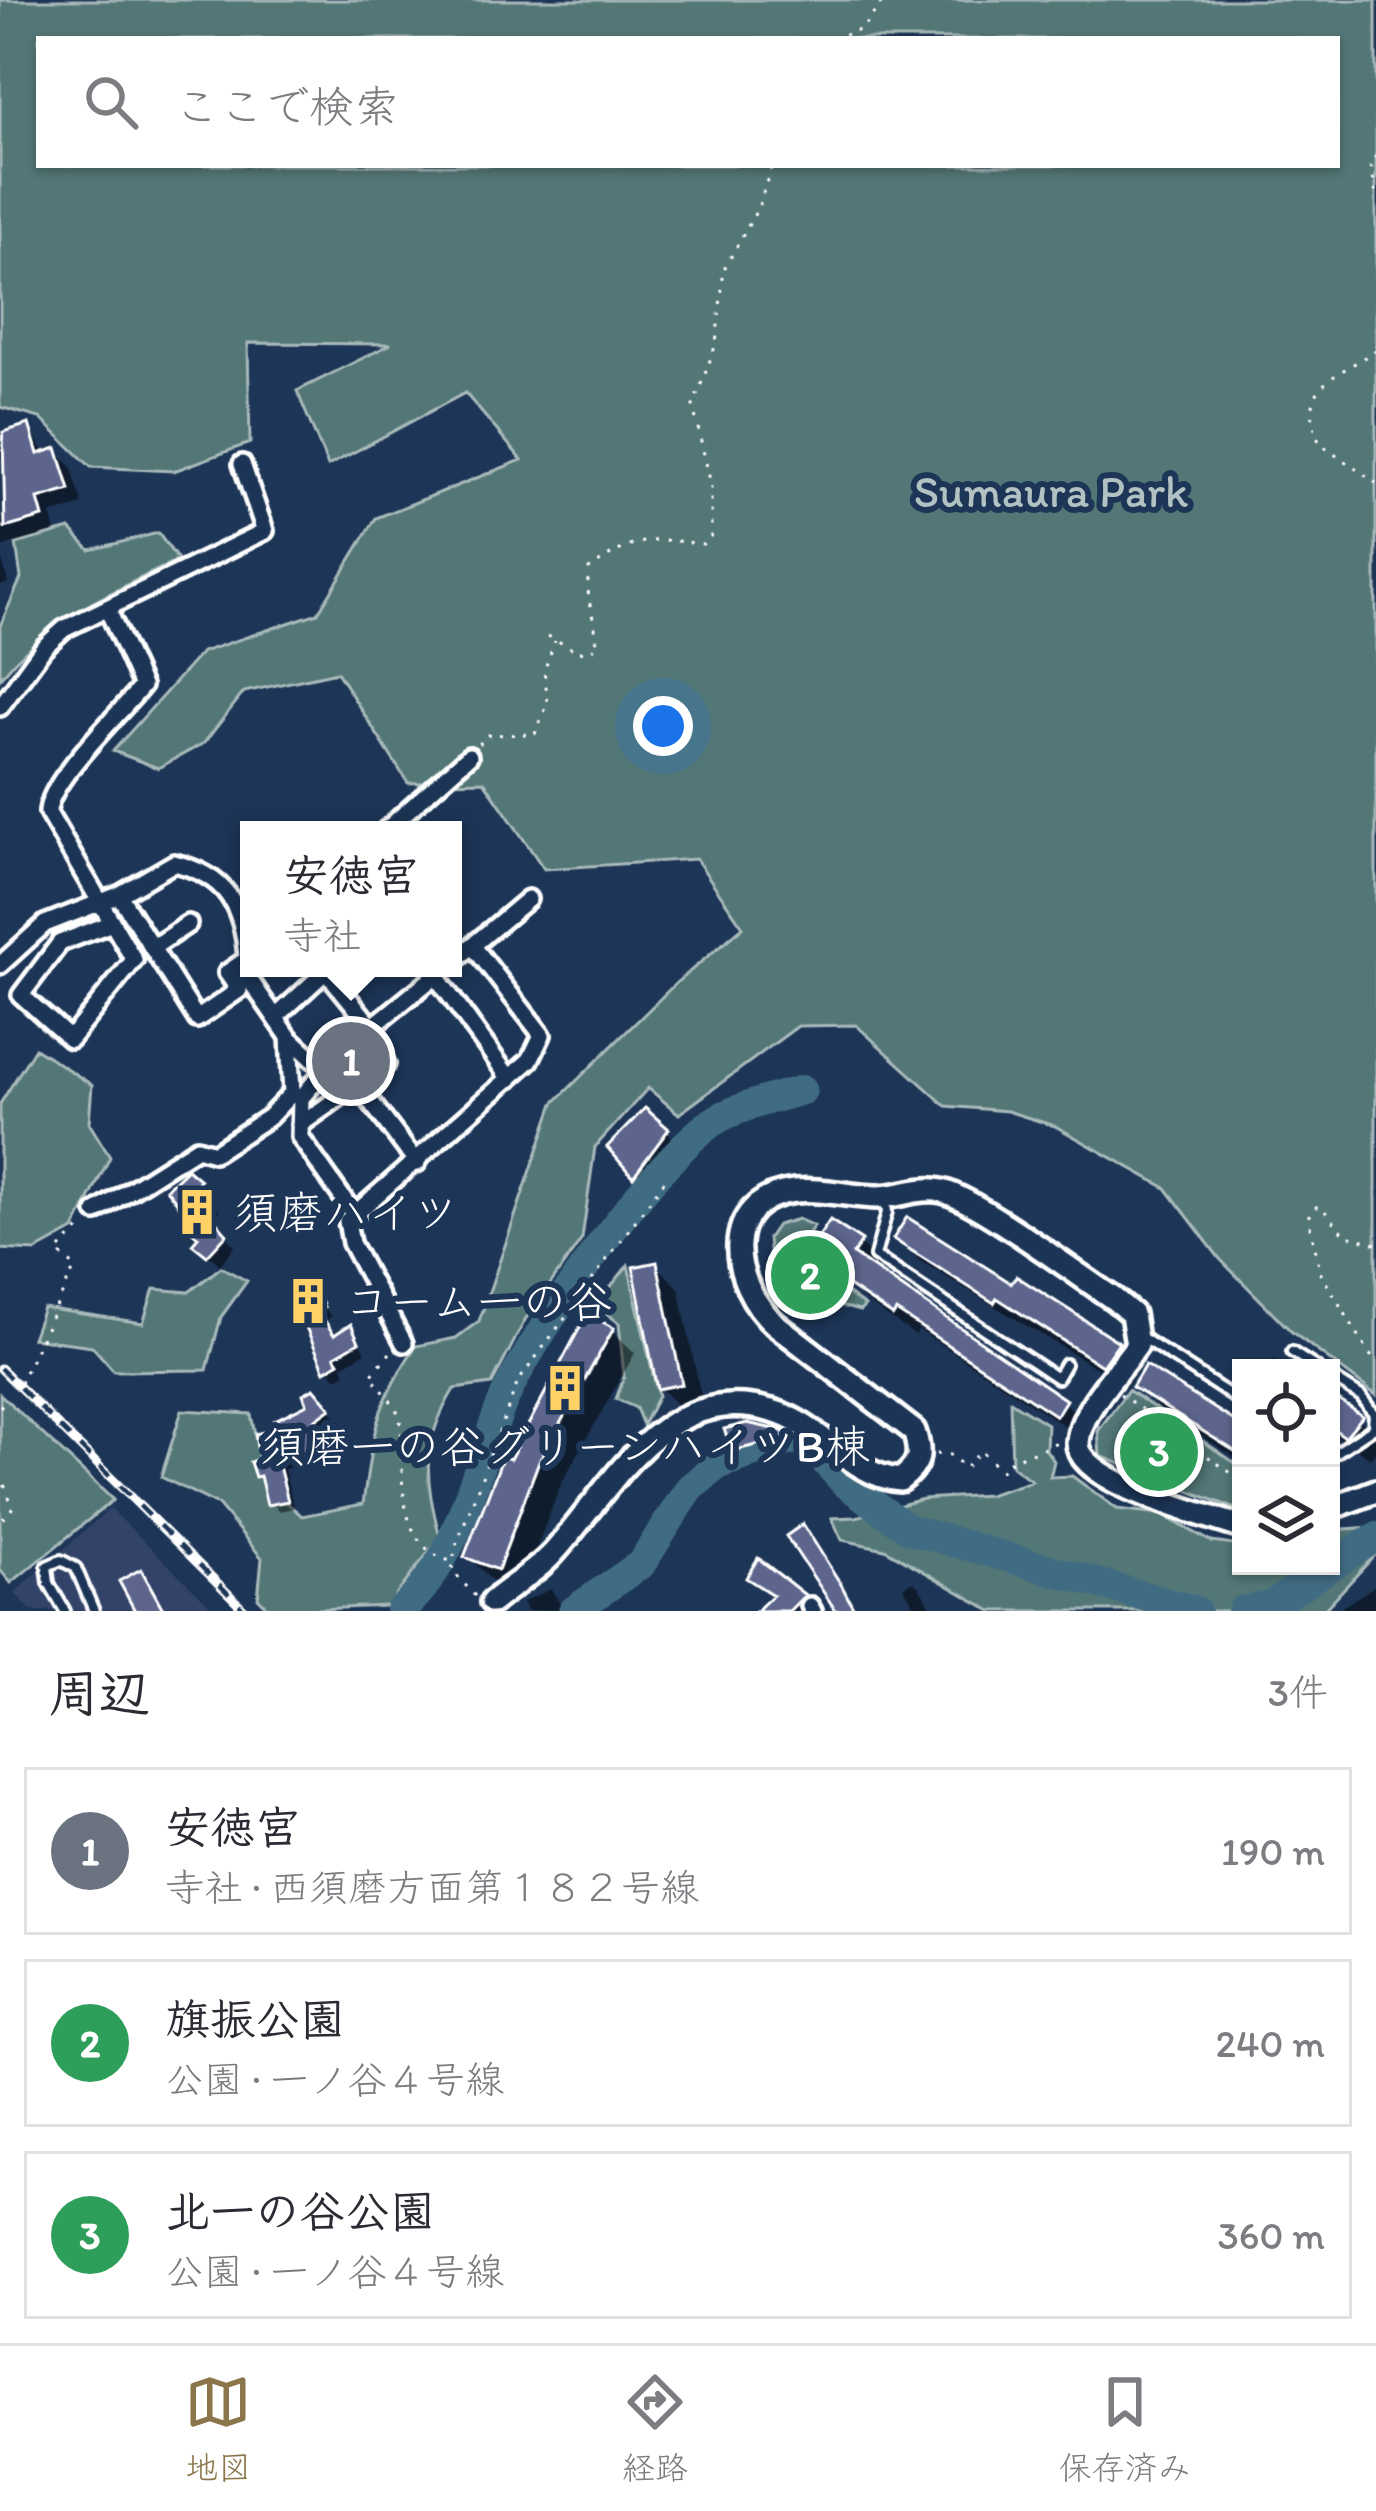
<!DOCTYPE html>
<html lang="ja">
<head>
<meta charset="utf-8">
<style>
  :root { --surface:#fff; --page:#f2f2f3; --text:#2b2b33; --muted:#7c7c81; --line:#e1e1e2; --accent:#8a764a }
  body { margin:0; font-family:Itim,"Klee One",sans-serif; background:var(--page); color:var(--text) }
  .controls { position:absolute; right:36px; bottom:36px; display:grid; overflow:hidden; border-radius:0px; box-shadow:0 3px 9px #0004 }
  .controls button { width:108px; height:108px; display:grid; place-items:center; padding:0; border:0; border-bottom:3px solid var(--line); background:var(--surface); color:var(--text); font:60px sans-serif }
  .you { position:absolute; left:663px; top:726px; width:42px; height:42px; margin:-30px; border:9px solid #fff; border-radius:50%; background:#1a73e8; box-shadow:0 0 0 18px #1a73e833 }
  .badge { display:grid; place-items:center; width:78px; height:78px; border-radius:50%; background:var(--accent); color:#fff; font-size:39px; font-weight:700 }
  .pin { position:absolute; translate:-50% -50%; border:6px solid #fff; box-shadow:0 3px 12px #0006 }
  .popup { position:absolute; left:240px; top:821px; width:222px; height:156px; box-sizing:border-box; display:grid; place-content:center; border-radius:0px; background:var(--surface); filter:drop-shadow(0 3px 9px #0005); font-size:39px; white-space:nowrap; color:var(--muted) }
  .popup b { font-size:45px; color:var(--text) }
  .popup::after { content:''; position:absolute; left:50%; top:100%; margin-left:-24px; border:24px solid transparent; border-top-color:var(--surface) }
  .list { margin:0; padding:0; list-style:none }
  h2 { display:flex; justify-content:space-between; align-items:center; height:156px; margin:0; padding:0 48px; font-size:51px }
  h2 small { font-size:39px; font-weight:400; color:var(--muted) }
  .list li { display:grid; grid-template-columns:78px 1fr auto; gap:36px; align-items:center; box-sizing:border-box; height:168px; margin:0 24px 24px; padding:0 24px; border:3px solid var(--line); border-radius:0px }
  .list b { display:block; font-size:45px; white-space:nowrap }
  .list p { margin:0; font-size:39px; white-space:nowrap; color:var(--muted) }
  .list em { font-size:39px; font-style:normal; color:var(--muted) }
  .icon { flex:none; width:66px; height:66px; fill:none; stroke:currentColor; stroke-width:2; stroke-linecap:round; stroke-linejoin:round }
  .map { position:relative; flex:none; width:1376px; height:1611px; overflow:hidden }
  .search { position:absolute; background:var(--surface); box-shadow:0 3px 9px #0004; left:36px; right:36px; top:36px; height:132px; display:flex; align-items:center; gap:30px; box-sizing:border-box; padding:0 42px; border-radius:0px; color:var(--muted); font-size:45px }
  .sheet { height:732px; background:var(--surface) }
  nav { display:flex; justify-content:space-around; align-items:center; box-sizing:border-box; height:168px; border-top:3px solid var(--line); background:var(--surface); font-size:33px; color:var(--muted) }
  nav a { display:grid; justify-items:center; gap:6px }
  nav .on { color:var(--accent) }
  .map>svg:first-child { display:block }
</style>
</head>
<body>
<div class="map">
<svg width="1376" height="1611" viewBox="0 0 1376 1611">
  <rect width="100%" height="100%" fill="#1d3557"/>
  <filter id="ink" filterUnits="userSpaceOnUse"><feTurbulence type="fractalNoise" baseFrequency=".00833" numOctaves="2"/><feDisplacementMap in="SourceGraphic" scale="24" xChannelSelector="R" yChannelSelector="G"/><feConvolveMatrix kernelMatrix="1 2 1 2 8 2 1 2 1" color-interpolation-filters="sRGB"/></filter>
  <g filter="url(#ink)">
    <path fill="#304367" d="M 110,1508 L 216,1611 L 32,1611 L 14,1593 Z"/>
    <path fill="#537676" stroke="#a9baba" stroke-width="3" fill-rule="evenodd" d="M 0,0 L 1376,0 L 1376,1395 L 1292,1332 L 1220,1259 L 1166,1188 L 1055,1126 L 1007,1111 L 946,1106 L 856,1025 L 798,1026 L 679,1114 L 648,1088 L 595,1147 L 582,1239 L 525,1320 L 492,1384 L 454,1389 C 421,1444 424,1476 440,1537 L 388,1606 L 271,1611 L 258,1598 L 262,1558 L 218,1505 L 161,1477 L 182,1410 L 251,1414 L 264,1483 L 302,1516 L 363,1504 C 373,1434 375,1405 416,1346 L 456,1338 L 479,1321 L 554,1103 L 677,982 L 743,927 L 696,859 L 544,869 L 484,781 L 408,783 L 337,672 L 244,692 L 204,743 L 158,768 L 113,751 L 202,652 L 318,613 L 376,518 L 522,460 L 465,393 L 328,466 L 297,391 L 391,344 L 248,343 L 250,443 L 174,471 L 91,467 L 40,418 L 0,407 ZM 39,39 L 1337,39 L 1337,165 L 39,165 Z
      M 70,529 L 90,550 L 158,533 L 178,560 C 107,595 51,616 0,678 L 0,626 L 21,578 L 16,544 Z
      M 35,1048 L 92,1085 L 89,1123 L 110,1157 L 74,1230 L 36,1251 L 0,1249 L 0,1104 Z
      M 798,1219 L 814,1226 L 805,1238 C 810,1265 843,1291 865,1306 L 860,1311 L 825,1302 L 770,1261 L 768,1238 L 777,1225 Z
      M 628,1265 L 658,1396 L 643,1425 L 636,1408 L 616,1399 L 624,1377 L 619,1323 L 596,1305 Z
      M 221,1267 L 247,1281 L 221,1317 L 207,1370 L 114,1371 L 92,1346 L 32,1338 L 43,1308 L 143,1323 L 154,1289 L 189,1292 Z
      M 1128,1390 L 1241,1467 L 1241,1511 L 1100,1456 L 1098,1431 Z
      M 0,1394 L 113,1500 L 11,1583 L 0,1570 Z
      M 1010,1401 L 1047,1424 L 1046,1450 L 1054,1461 L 1050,1477 L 1072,1476 L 1117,1509 L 1160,1514 L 1212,1542 L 1241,1546 L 1241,1566 L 1331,1566 L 1331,1530 L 1371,1527 L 1376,1554 L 1323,1611 L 992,1611 L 885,1549 L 842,1540 L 832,1518 L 856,1517 L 923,1499 L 988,1495 L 1032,1481 L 1012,1466 Z"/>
    <path fill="#0007" d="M 28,428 L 47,455 L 56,452 L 71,466 L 83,505 L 51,514 L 56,531 L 0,548 L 0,520 L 11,512 L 0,451 L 11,448 Z
      M 0,552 L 8,583 L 0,585 Z
      M 645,1112 L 674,1138 L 641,1181 L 611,1147 Z
      M 198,1182 L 219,1210 L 212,1218 L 235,1246 L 220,1265 L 207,1254 L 193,1218 L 170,1189 Z
      M 897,1238 L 1012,1287 L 1117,1345 L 1139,1367 L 1126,1386 L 920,1261 Z
      M 817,1244 L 860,1244 L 881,1265 L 875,1273 L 1064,1402 L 1086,1423 L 1078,1435 L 919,1330 L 915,1335 L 866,1302 L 844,1281 L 849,1273 Z
      M 656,1265 L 679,1288 L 703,1406 L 683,1411 L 660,1388 Z
      M 312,1288 L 331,1317 L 325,1321 L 336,1338 L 351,1328 L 366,1352 L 342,1366 L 346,1373 L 337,1378 L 328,1369 Z
      M 612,1331 L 635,1353 L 561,1484 L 520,1591 L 490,1579 L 468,1556 Z
      M 1274,1359 L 1286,1368 L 1268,1368 Z
      M 1136,1386 L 1241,1431 L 1241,1461 L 1159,1409 Z
      M 314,1392 L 336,1417 L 319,1429 L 329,1457 L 284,1469 L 294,1508 L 278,1511 L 257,1475 L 276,1432 L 310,1405 Z
      M 1331,1398 L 1376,1433 L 1376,1453 L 1370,1458 L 1331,1432 Z
      M 767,1429 L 788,1445 L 742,1456 L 735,1450 Z
      M 759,1563 L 802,1598 L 808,1603 L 801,1611 L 760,1611 L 776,1596 Z
      M 913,1581 L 919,1587 L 934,1611 L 918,1611 L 903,1587 Z
      M 1376,1585 L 1376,1611 L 1340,1611 L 1339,1609 Z
      M 551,1589 L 563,1609 L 527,1611 L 523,1602 Z"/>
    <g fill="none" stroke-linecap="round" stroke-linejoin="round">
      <path stroke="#406c83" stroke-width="30" d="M 400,1611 C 457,1565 474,1472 501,1406 C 528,1340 661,1146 723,1116 C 747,1104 776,1098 802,1090
        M 573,1611 L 641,1564 L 690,1488 L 719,1464 L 790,1440 L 809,1443 L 845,1483 L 908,1529 L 1196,1611
        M 1242,1611 L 1270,1606 L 1376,1537"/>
    </g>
    <path fill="#5d658d" stroke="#fff" stroke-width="3" d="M 29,424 L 38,454 L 57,448 L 70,490 L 38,499 L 43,517 L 5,528 L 3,432 Z
      M 645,1108 L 669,1129 L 633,1177 L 607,1147 Z
      M 187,1169 L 200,1180 L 196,1185 L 210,1198 L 203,1206 L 227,1234 L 207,1256 L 192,1244 L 198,1237 L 183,1224 L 189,1218 L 166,1189 Z
      M 907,1217 L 1011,1283 L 1016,1276 L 1119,1342 L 1102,1366 L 997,1298 L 994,1303 L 893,1239 Z
      M 830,1220 L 862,1241 L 853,1254 L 1066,1400 L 1056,1416 L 896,1311 L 893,1316 L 841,1281 L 848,1269 L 813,1245 Z
      M 657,1262 L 682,1384 L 657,1389 L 633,1267 Z
      M 313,1284 L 324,1307 L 318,1310 L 334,1335 L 351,1324 L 359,1342 L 335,1356 L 339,1362 L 325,1371 L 292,1295 Z
      M 587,1314 L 614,1328 L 539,1461 L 498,1570 L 464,1557 L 503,1456 L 510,1459 Z
      M 1145,1365 L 1241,1425 L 1241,1455 L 1132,1387 Z
      M 314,1388 L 331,1408 L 313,1421 L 323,1449 L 278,1462 L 288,1501 L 267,1505 L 260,1476 L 255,1477 L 250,1462 L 259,1459 L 255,1434 L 273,1430 L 273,1421 L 307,1404 L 303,1394 Z
      M 1331,1395 L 1363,1416 L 1345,1437 L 1331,1427 Z
      M 747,1423 L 783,1431 L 786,1438 L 732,1451 L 724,1429 Z
      M 803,1524 L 842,1586 L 855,1611 L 836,1611 L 786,1536 Z
      M 758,1558 L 805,1595 L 789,1611 L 756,1611 L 773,1595 L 746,1578 Z
      M 141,1569 L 164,1611 L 135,1611 L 119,1581 Z"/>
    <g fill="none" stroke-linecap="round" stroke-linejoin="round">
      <defs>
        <path id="lane" d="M 885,1198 L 887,1212 L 875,1256 L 1057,1378 L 1065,1364
          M 1143,1338 L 1241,1402
          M 1292,1352 L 1317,1368
          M 1331,1377 L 1361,1396 L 1374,1414 L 1373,1428 L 1331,1456
          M 65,1611 L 49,1583 L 47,1566 L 61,1560 L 76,1568 L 94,1611"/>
        <path id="street" d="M 107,608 L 142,686 C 120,714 47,782 48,813 L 134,960 L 70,1039 L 21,995 L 60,943 L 112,923
          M 0,707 L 44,647 L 64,629 L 265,531 L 242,464
          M 386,830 L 469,756
          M 119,895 L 197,1019 L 239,990 L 227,973 L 243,962
          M 152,948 L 188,924
          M 453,962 L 528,899
          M 0,965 L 45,924 L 119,895 L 174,863 C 226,875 243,906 247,957
          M 240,966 L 289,1037 L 292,1093 L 301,1098 L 300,1137 L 354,1214
          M 431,969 L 510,1079
          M 276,1017 L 326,971 L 372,1027 L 445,968
          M 289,1037 L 325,1070 L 340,1072 L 356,1085
          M 364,1093 L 417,1163
          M 301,1098 L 325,1070
          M 300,1125 L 386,1064
          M 96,1212 L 197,1148 L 214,1153 L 269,1117 L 292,1093
          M 404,1343 L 351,1243 L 347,1221 L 530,1060 L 542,1035 L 473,946
          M 810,1606 L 813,1611"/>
        <path id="secondary" d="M 1331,1508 L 1376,1491
          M 492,1602 C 513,1584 538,1571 556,1550 C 615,1483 664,1381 772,1411 C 820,1424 851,1476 900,1480 C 920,1465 922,1455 914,1431 L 775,1324 C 730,1284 717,1200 795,1191 C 821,1188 851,1197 878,1197 C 898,1197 921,1186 942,1191 C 976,1199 1078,1275 1114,1299 L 1132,1314 L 1137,1345 C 1120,1370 1079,1411 1078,1443 C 1078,1483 1207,1515 1241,1527"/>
      </defs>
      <use href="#lane" stroke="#fff" stroke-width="16"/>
      <use href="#street" stroke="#fff" stroke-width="24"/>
      <use href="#secondary" stroke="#fff" stroke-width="30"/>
      <path stroke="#fff" stroke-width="3" stroke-dasharray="3 9" stroke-linecap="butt" d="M 833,39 L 862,29 L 884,0
        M 1376,155 L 1371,167 L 1376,195
        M 1376,350 C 1333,379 1296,385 1320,444 L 1376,483
        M 548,636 L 579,652 L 597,648 C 597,620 584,600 589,569 C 633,538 651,537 703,544 L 711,536 L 711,485 L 693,406 L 716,344 L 724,269 L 758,208 L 772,165
        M 479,744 L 487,735 L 535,734 L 548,703 L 544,671 L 555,641
        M 1376,1244 L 1345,1234 L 1321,1207 L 1314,1207 L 1308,1217 L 1321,1274 L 1376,1364
        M 390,1353 L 371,1375 L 396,1408 L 401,1424 C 403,1472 394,1547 451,1561
        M 20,1383 L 75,1267 L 57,1252 L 84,1224
        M 1120,1394 L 1241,1480
        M 0,1407 L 6,1400
        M 936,1454 L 951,1455 L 965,1468 L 981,1451 L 1001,1470 C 1017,1451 1040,1455 1059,1440
        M 0,1474 L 13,1507 L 0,1522
        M 475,1596 L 452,1570 L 455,1548 L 518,1382 L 665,1180"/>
      <use href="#lane" stroke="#1d3557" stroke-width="8"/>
      <use href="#street" stroke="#1d3557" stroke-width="15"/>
      <use href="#secondary" stroke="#1d3557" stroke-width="21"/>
      <defs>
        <path id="rail" d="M 0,1368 L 246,1611"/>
      </defs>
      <use href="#rail" stroke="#fff" stroke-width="9"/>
      <use href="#rail" stroke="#1d3557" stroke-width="4.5" stroke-dasharray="14" stroke-linecap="butt"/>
    </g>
  </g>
  <defs>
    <symbol id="building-bare" viewBox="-9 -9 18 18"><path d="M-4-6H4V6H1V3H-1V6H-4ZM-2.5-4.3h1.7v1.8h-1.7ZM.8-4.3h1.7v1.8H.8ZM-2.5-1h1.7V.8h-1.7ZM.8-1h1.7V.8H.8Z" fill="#ffd166" stroke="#1d3557" stroke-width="2.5" paint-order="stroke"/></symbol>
  </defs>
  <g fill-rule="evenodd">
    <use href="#building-bare" x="164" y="1179" width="66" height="66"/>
    <use href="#building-bare" x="275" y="1268" width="66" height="66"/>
    <use href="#building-bare" x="532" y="1355" width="66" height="66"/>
  </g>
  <g text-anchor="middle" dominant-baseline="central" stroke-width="12" stroke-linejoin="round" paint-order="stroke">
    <g font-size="45" fill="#b2c1c1" stroke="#1d3557">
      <text x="1051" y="491">Sumaura Park</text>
    </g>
    <g font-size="45" fill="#fff" stroke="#1d3557" text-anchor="start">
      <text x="233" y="1212">須磨ハイツ</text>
      <text x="344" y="1301">コーム一の谷</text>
      <text x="565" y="1446" text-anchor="middle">須磨一の谷グリーンハイツB棟</text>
    </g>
  </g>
</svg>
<div class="controls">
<button><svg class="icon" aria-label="locate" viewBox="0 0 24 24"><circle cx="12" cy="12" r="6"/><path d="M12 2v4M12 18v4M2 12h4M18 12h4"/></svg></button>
<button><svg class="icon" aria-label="layers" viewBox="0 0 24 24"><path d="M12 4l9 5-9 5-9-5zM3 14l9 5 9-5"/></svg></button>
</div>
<div class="you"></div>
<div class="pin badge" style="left:351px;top:1061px;background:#6b7280">1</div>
<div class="popup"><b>安徳宮</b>寺社</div>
<div class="pin badge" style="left:810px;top:1275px;background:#2e9e5b">2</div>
<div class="pin badge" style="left:1159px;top:1452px;background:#2e9e5b">3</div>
<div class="search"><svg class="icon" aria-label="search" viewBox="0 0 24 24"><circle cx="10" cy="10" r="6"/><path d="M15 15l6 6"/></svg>ここで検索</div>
</div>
<section class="sheet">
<h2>周辺<small>3件</small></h2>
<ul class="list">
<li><span class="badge" style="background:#6b7280">1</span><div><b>安徳宮</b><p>寺社 · 西須磨方面第１８２号線</p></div><em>190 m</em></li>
<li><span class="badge" style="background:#2e9e5b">2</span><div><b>旗振公園</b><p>公園 · 一ノ谷４号線</p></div><em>240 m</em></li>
<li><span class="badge" style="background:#2e9e5b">3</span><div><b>北一の谷公園</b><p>公園 · 一ノ谷４号線</p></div><em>360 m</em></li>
</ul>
</section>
<nav>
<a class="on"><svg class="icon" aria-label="map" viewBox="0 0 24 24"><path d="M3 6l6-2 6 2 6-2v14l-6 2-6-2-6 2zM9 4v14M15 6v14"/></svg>地図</a>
<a><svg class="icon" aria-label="directions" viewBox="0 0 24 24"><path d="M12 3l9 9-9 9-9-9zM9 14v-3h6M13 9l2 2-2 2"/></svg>経路</a>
<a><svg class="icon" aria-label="saved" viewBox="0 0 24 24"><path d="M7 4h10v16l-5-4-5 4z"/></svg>保存済み</a>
</nav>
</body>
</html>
